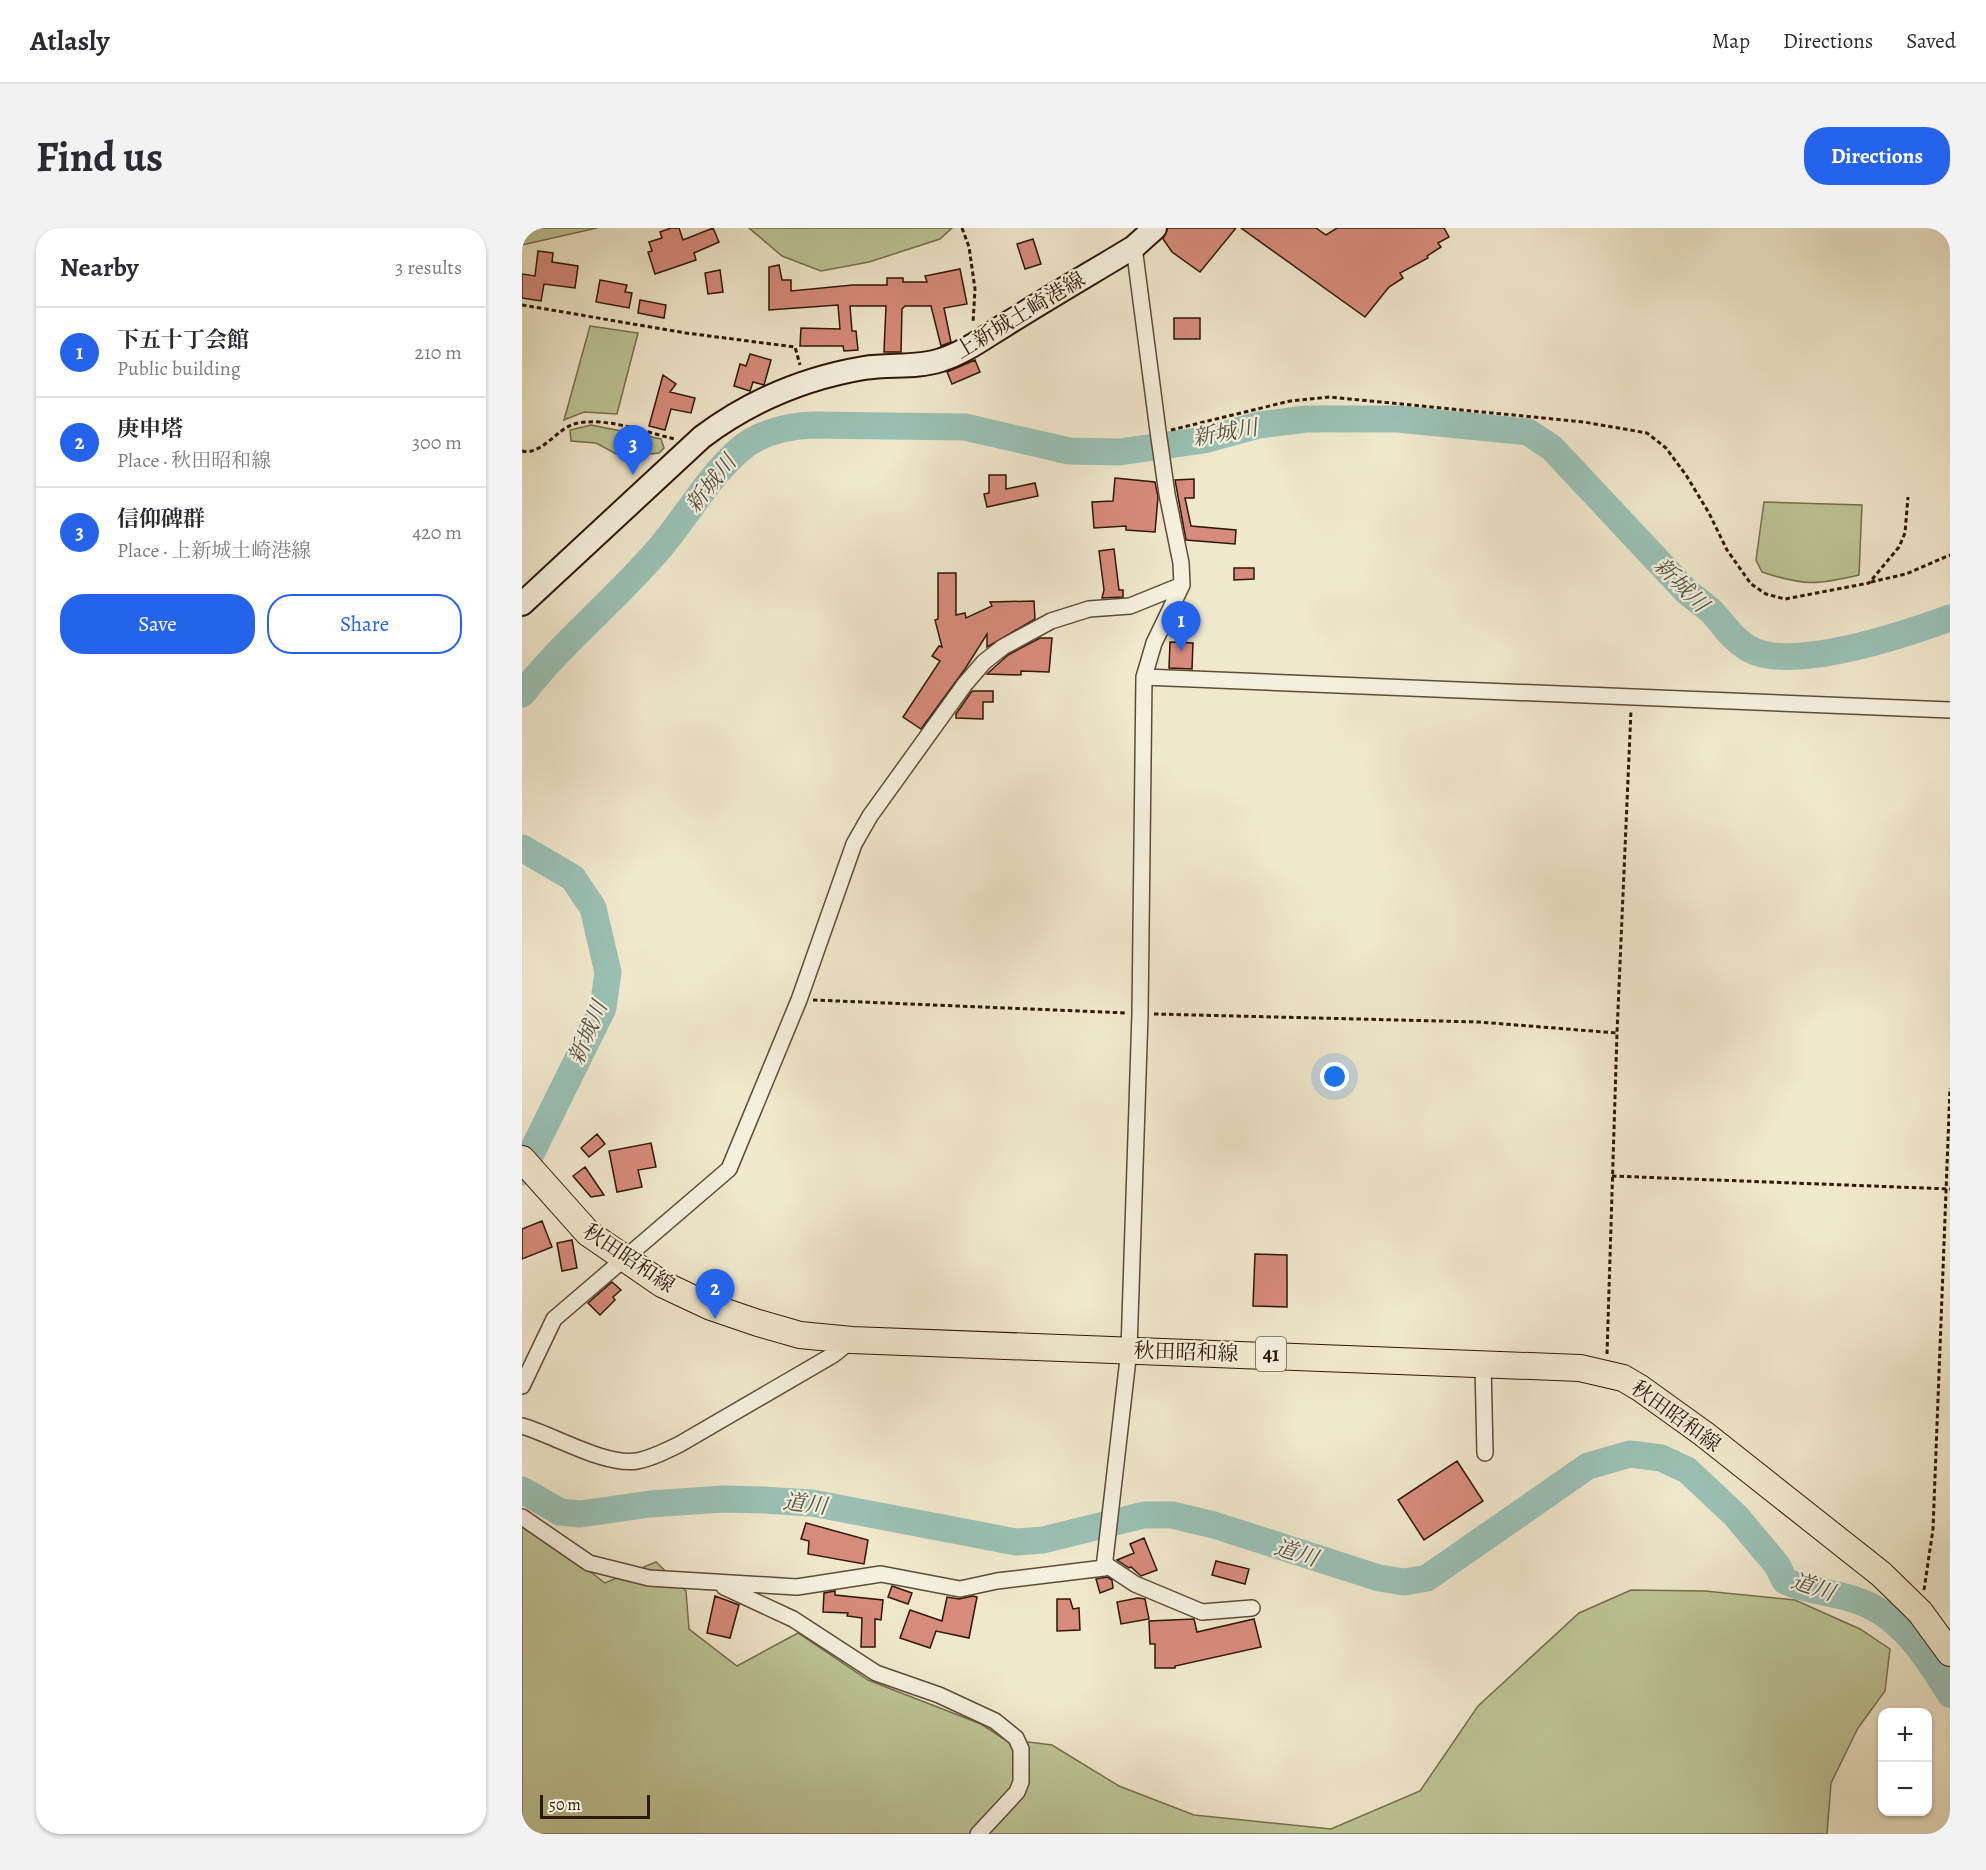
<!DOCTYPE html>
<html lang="en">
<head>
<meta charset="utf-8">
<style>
  :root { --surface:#fff; --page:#f2f2f3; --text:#2b2b33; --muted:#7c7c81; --line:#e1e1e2; --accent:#2563eb }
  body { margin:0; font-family:Alegreya,"Noto Serif JP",serif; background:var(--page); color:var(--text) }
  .controls { position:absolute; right:18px; bottom:18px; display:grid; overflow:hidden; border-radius:12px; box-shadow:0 2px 4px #0004 }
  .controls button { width:54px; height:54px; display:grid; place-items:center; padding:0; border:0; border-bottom:2px solid var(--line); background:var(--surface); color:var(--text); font:30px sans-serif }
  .scale { position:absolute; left:18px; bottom:15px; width:110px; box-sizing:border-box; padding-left:6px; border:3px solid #2e1705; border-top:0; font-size:16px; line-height:21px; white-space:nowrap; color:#2e1705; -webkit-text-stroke:4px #f5f0de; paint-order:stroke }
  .you { position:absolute; left:813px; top:849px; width:21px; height:21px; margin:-15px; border:4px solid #fff; border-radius:50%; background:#1a73e8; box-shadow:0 0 0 9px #1a73e833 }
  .badge { display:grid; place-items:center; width:39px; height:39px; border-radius:50%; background:var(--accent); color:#fff; font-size:20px; font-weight:700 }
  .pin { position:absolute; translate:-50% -50px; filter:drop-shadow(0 2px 3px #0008) }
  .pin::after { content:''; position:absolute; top:32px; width:21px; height:18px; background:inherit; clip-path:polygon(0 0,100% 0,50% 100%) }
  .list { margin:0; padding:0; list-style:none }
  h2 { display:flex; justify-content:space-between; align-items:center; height:78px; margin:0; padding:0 24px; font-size:26px }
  h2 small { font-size:20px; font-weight:400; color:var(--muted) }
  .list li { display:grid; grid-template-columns:39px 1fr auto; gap:18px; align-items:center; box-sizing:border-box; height:90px; padding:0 24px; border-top:2px solid var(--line) }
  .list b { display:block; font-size:22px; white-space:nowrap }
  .list p { margin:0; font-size:20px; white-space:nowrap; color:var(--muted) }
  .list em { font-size:20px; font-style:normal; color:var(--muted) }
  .actions { display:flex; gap:12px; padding:18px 24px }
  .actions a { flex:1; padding:14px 0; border:2px solid var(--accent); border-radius:24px; text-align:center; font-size:21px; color:var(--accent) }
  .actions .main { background:var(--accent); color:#fff }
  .map { position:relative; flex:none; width:1428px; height:1606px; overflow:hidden; border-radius:24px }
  header { display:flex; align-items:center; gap:36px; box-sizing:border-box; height:84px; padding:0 30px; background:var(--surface); border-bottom:2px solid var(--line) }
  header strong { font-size:28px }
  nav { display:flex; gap:33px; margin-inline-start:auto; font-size:21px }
  .intro { display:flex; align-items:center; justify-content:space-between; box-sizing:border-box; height:144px; padding:0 36px }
  h1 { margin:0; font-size:42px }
  .button { padding:15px 27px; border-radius:24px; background:var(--accent); color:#fff; font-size:21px; font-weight:700 }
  main { display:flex; gap:36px; padding:0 36px }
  aside { flex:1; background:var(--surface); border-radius:24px; box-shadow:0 2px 4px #0004 }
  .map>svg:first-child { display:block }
</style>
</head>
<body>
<header>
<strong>Atlasly</strong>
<nav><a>Map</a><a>Directions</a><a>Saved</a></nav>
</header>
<div class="intro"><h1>Find us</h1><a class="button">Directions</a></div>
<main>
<aside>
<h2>Nearby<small>3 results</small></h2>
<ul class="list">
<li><span class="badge">1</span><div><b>下五十丁会館</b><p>Public building</p></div><em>210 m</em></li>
<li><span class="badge">2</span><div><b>庚申塔</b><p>Place · 秋田昭和線</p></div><em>300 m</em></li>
<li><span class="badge">3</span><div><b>信仰碑群</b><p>Place · 上新城土崎港線</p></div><em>420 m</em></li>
</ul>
<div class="actions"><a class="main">Save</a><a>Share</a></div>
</aside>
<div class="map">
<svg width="1428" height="1606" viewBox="0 0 1428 1606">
  <rect width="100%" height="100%" fill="#f0e8cc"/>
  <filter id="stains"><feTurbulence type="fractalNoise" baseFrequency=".00333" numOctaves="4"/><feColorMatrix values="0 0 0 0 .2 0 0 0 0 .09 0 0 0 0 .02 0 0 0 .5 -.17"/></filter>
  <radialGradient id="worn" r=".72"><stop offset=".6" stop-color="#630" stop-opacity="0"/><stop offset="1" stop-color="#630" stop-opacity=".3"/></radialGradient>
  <path fill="#bdc595" stroke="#766e4d" stroke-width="1.5" d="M 0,0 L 75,0 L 0,17 Z
    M 227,0 L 430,0 L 418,11 L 347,34 L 299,43 L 260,28 Z
    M 68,98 L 116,105 L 95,186 L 62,184 L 42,192 Z
    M 69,197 L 139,211 L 142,220 L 137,225 L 100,229 L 74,215 L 49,213 L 48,202 Z
    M 1242,274 L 1340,277 L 1337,347 C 1295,357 1282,358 1240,344 L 1234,332 Z
    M 0,1298 L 32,1316 L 83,1355 L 134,1334 L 164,1363 L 167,1401 L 215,1438 L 276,1405 L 346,1452 L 459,1496 L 482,1511 L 530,1517 L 597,1558 L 672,1587 L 809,1601 L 898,1563 L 956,1478 L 1057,1385 L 1109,1362 L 1183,1363 L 1273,1372 L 1338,1401 L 1368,1421 L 1363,1463 L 1336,1500 L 1309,1555 L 1305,1606 L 0,1606 Z"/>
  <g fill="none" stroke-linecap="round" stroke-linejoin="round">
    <path stroke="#9ac0b4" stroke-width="27" d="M 0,466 C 39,416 87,377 129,330 C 160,297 181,255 215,224 C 235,205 265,198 291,197 L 443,199 L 547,223 L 597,224 L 682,212 L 737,197 L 784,191 L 876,191 L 1006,204 L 1030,220 L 1164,363 C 1172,370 1181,376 1189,383 C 1201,395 1209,410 1224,419 C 1265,447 1384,406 1428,390
      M 0,620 L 51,650 L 71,680 L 86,744 L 81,780 L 0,944
      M 0,1262 L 38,1284 L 58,1286 L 128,1276 L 201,1271 L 241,1272 L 290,1275 L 494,1314 L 521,1312 L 622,1287 L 650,1287 L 692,1297 L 857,1350 L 882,1354 L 905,1350 L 1066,1238 L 1108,1226 L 1139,1230 L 1165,1242 L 1214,1288 L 1255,1337 L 1263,1353 C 1287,1364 1314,1364 1339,1374 C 1381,1390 1405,1429 1428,1466"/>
  </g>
  <path fill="#d78b7c" stroke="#2e1705" stroke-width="1.5" d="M 149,0 L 157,0 L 161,12 L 191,0 L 197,14 L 172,25 L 174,32 L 133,46 L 126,24 L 130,23 L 127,14 L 140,10 L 138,4 Z
    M 646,0 L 714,0 L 678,44 L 650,24 L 641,11 Z
    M 719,0 L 794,0 L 804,7 L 815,0 L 922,0 L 927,9 L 916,15 L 919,19 L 905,28 L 906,30 L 878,45 L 881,50 L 867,59 L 843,89 Z
    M 511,11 L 519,36 L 503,41 L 495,16 Z
    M 16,23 L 31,25 L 30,34 L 56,38 L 53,60 L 22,56 L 19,73 L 0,70 L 0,46 L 13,48 Z
    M 257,37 L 260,52 L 269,52 L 269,63 L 331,57 L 365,57 L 365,50 L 381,50 L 381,54 L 405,54 L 403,48 L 438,41 L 445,76 L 422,80 L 429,114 L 419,118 L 409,78 L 383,78 L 380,81 L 379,124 L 362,124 L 364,78 L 328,78 L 330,103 L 334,103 L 336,122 L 322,123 L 321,118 L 278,118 L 279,100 L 318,101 L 316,77 L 247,82 L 247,39 Z
    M 198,42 L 201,64 L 186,66 L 183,45 Z
    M 78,52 L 105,57 L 103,64 L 110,65 L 107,80 L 74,74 Z
    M 118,72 L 144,77 L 142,90 L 116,85 Z
    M 652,90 L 678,90 L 678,111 L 652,111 Z
    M 228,126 L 249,132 L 242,157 L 231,154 L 228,163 L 212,158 L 218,136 L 224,138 Z
    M 453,132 L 458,144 L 430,156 L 425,144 Z
    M 141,147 L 154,156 L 148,164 L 173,170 L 169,185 L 149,181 L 143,202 L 127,198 Z
    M 467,247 L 484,247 L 484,261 L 513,255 L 516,268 L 465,279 L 462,266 L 467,265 Z
    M 593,250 L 633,254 L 636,269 L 633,304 L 604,302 L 604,298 L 572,300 L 570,274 L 591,273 Z
    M 672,251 L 672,270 L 663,270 L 669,298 L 714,302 L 713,316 L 664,312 L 653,252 Z
    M 592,321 L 597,362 L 601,362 L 601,369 L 580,370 L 582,362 L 577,323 Z
    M 712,340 L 732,340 L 732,351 L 712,352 Z
    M 416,345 L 434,345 L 434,387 L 443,385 L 444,390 L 470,378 L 468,374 L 512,373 L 513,391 L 465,419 L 465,406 L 443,441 L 399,501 L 381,489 L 418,433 L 410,428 L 417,418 L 420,419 L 413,392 L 416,391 Z
    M 518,410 L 530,410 L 527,444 L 499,443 L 499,447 L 465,446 L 486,427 Z
    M 648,414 L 671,415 L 670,441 L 647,440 Z
    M 450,463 L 471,463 L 471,474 L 461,474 L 461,491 L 434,490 L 434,486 Z
    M 75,906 L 83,916 L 67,929 L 59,920 Z
    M 129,915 L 134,939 L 116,942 L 120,959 L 95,964 L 87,923 Z
    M 63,939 L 82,967 L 69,969 L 51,948 Z
    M 20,993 L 30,1019 L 0,1031 L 0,1001 Z
    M 50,1012 L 55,1040 L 40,1043 L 35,1015 Z
    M 733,1026 L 765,1027 L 765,1079 L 731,1078 Z
    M 90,1054 L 99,1062 L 91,1069 L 93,1072 L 78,1087 L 66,1075 Z
    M 935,1233 L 961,1273 L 902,1312 L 876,1272 Z
    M 284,1295 L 346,1312 L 342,1336 L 286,1326 L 287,1313 L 279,1311 Z
    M 622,1310 L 635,1342 L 619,1348 L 609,1339 L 607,1340 L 595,1332 L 612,1325 L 608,1316 Z
    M 694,1333 L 727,1341 L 723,1356 L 690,1347 Z
    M 585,1349 L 590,1352 L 591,1360 L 578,1365 L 574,1351 Z
    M 370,1358 L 390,1365 L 386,1376 L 366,1369 Z
    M 313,1363 L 313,1367 L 361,1372 L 359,1392 L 353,1391 L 353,1419 L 339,1419 L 340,1390 L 325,1388 L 326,1385 L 301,1384 L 302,1365 Z
    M 193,1368 L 217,1377 L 208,1410 L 185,1405 Z
    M 451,1368 L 455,1369 L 447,1410 L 414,1403 L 408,1420 L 378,1410 L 388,1382 L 420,1393 L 425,1369 L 437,1371 Z
    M 616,1370 L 623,1371 L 627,1391 L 599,1396 L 595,1374 Z
    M 535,1371 L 548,1371 L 551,1381 L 557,1380 L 558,1402 L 535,1403 Z
    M 672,1391 L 675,1404 L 732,1391 L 739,1419 L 653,1438 L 653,1440 L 633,1440 L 633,1416 L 628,1416 L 627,1393 Z"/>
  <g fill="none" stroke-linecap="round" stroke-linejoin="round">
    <defs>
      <path id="minor" d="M 622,449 L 1428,482
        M 961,1137 L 963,1225
        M 0,1158 L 32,1091 L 207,941 L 277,772 L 332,616 L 348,588 L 443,456 L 462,434 L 481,419 L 529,393 L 567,381 L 608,378 L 660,357
        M 0,1198 C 32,1207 82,1238 115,1233 C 130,1230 144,1223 158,1216 L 311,1127 L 330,1112
        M 0,1289 L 67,1335 L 127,1350 L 275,1359 L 359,1346 L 438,1361 L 475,1353 L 582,1340 L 607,1122 L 618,786 L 622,449 L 632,415 L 660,357 L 659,335 L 645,266 L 636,203 L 612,19
        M 583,1336 L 613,1356 L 680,1384 L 730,1380
        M 202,1359 L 271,1391 L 354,1445 L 417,1467 L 473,1493 L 494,1510 L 499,1521 L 499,1554 L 495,1564 L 456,1606"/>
      <path id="secondary" d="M 0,376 L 180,209 C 228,173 283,150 342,140 C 368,136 395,140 419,132 C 442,125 463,109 483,97 C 526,70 569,45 612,19 L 633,0"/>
      <path id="primary" d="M 0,931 L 66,1005 L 140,1056 L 189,1079 L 236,1095 L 278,1107 L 330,1112 L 1058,1140 L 1101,1150 L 1118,1160 L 1182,1206 L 1359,1346 L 1398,1384 L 1428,1425"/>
    </defs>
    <use href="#minor" stroke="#5e4b37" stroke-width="18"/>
    <use href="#secondary" stroke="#2e1705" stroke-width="26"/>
    <use href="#primary" stroke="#2e1705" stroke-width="28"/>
    <path stroke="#2e1705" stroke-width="3" stroke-dasharray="4.5 3" stroke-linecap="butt" d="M 440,0 L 447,19 L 453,61 L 451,95
      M 0,77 L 164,105 L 273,119 L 278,137
      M 649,202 L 768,173 L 808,169 L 1062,194 L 1125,205 L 1144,220 L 1164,247 L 1187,285 L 1205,322 L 1229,356 L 1244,366 L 1263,371 L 1347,355 L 1377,319 L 1383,305 L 1386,269
      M 0,223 C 19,228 35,201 52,196 C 83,188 122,204 153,211
      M 1349,354 L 1384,346 L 1428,327
      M 291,772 L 605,785
      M 632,786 L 957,794 L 1095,805
      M 1090,948 L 1428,961
      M 1085,1126 L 1095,805 L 1109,482
      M 1402,1362 L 1411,1301 L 1428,860"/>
    <use href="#minor" stroke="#f5f0de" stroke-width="15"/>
    <use href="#secondary" stroke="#f5f0de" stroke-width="22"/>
    <use href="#primary" stroke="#f0e8cc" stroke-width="26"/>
  </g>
  <g text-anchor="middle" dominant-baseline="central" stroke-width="4.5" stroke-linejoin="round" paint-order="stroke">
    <rect fill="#f5f0de" stroke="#6a5846" stroke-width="1.5" x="734" y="1109" width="30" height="34" rx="4.5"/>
    <g font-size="20" font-weight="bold" fill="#2e1705">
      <text x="749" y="1126">41</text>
    </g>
    <g font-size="21" fill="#2e1705" stroke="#f5f0de">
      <text transform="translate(498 87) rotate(-31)">上新城土崎港線</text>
      <text transform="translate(107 1030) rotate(34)">秋田昭和線</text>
      <text transform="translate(664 1124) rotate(2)">秋田昭和線</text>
      <text transform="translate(1154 1188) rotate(36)">秋田昭和線</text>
    </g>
    <g font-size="22" font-style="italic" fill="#545242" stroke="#f5f0de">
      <text transform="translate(703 205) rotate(-10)">新城川</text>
      <text transform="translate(189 256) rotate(-51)">新城川</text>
      <text transform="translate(1159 357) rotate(45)">新城川</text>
      <text transform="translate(66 805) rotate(-67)">新城川</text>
      <text transform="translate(283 1276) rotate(7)">道川</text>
      <text transform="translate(774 1325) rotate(17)">道川</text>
      <text transform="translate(1291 1359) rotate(18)">道川</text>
    </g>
  </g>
  <rect width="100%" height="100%" filter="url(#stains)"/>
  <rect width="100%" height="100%" fill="url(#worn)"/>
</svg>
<div class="controls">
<button>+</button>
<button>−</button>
</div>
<div class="scale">50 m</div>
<div class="you"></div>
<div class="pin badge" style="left:659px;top:423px">1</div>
<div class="pin badge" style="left:193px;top:1091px">2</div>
<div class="pin badge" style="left:111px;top:247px">3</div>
</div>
</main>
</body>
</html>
